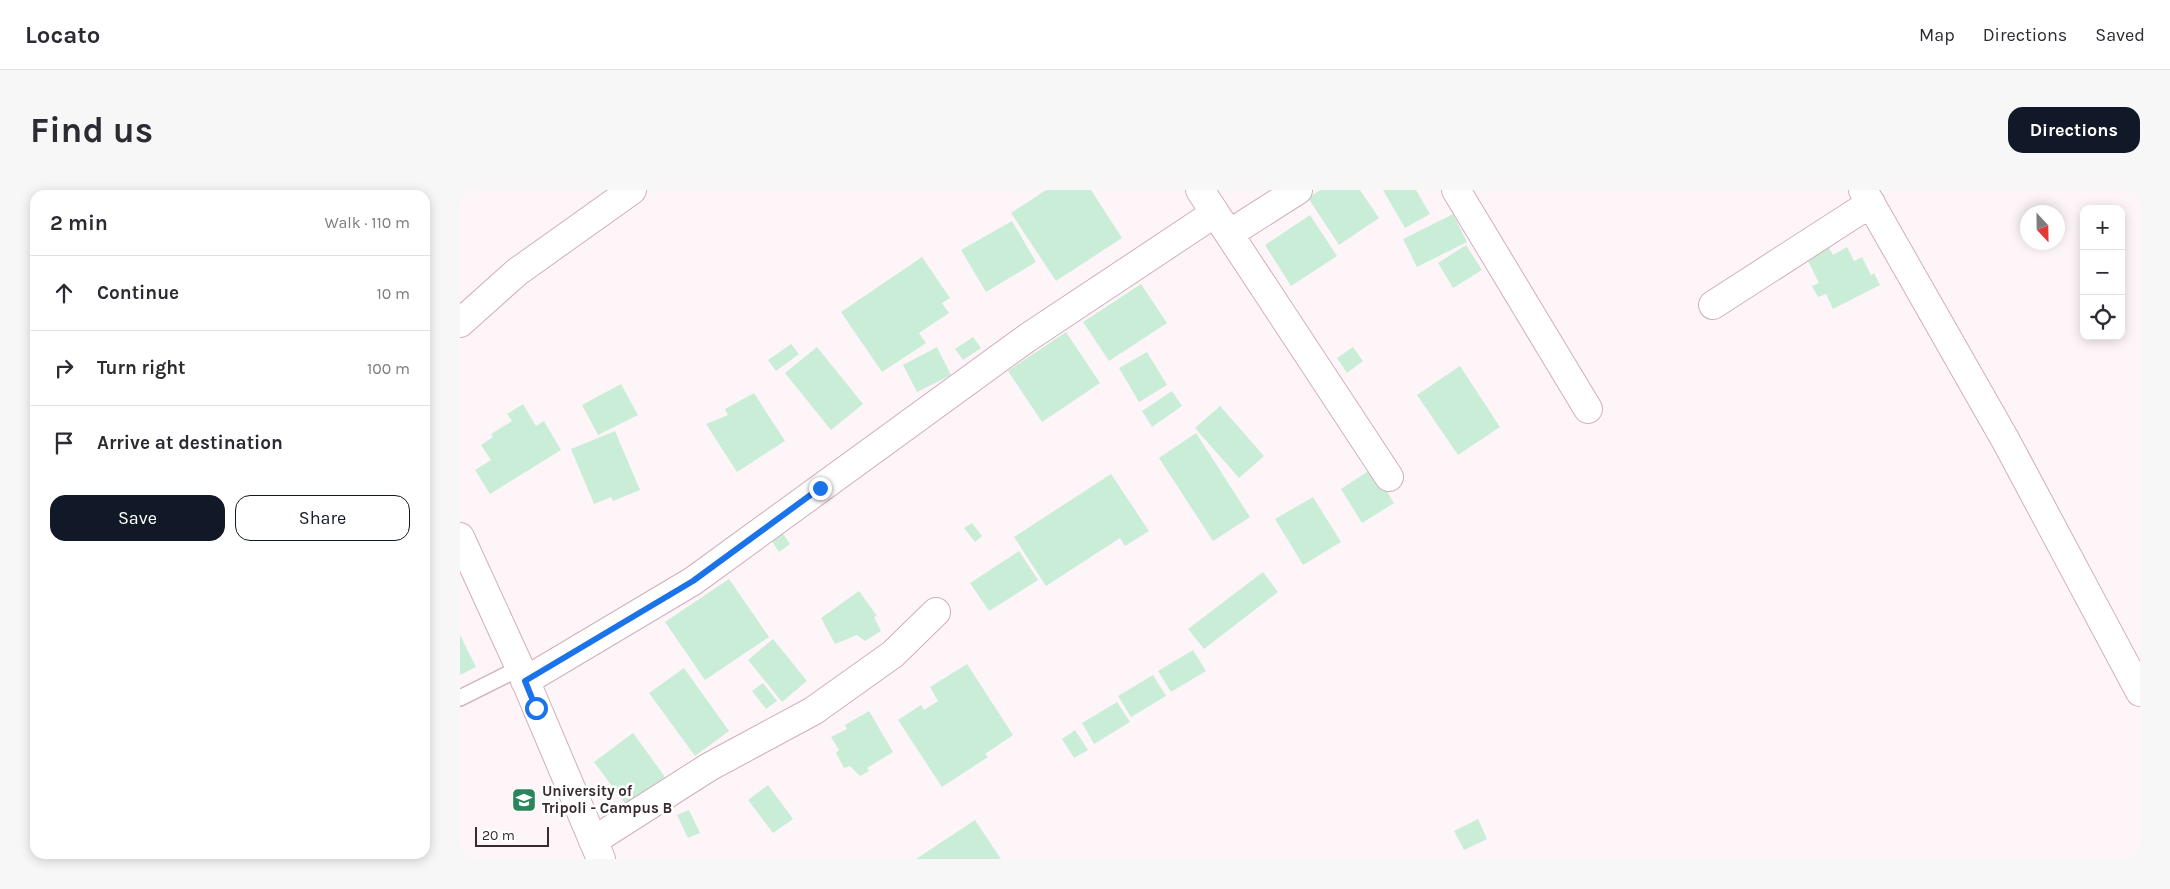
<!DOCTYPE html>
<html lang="en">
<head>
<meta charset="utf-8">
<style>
  :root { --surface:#fff; --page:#f7f7f7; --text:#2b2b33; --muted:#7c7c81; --line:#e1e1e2; --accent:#111827 }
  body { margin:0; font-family:Karla,sans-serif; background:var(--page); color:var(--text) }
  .controls { position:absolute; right:15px; top:15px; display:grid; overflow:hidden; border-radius:10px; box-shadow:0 2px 12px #0003 }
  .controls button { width:45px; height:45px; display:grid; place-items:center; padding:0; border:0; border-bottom:1px solid var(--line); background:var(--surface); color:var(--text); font:25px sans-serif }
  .compass { position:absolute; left:1560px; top:15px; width:45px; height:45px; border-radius:50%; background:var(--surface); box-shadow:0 2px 12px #0003; rotate:158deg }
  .scale { position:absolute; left:15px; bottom:12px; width:74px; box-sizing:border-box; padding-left:5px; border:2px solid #392a30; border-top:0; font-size:14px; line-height:18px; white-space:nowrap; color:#392a30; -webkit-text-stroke:4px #fff; paint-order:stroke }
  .stop { position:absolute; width:15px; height:15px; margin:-11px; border:4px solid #1a73e8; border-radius:50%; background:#fff }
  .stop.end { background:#1a73e8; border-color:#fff; box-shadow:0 1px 5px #0008 }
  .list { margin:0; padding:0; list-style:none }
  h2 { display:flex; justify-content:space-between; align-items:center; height:65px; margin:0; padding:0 20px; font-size:21px }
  h2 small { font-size:16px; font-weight:400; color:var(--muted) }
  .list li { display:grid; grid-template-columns:32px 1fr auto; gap:15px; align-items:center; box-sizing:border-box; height:75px; padding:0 20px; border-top:1px solid var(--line) }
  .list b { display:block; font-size:19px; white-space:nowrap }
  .list em { font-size:16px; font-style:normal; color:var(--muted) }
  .actions { display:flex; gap:10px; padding:15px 20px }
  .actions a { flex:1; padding:11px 0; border:1px solid var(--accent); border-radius:15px; text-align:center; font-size:18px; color:var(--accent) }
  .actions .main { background:var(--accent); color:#fff }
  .icon { flex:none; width:28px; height:28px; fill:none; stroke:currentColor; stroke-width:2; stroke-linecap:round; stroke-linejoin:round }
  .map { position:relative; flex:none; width:1680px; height:669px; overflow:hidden; border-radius:15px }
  header { display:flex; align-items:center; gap:30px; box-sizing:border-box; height:70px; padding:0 25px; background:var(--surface); border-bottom:1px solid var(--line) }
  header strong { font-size:24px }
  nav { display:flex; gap:28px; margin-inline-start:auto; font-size:18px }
  .intro { display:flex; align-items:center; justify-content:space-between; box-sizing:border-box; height:120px; padding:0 30px }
  h1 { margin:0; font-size:35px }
  .button { padding:12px 22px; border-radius:15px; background:var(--accent); color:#fff; font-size:18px; font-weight:700 }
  main { display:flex; gap:30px; padding:0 30px }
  aside { flex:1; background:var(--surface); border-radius:15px; box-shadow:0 2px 12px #0003 }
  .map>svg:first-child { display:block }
</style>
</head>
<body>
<header>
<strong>Locato</strong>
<nav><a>Map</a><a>Directions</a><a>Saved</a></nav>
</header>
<div class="intro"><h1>Find us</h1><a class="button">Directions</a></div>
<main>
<aside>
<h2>2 min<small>Walk · 110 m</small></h2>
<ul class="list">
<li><svg class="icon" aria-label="ahead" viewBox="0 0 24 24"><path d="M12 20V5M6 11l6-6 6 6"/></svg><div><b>Continue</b></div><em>10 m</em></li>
<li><svg class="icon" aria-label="right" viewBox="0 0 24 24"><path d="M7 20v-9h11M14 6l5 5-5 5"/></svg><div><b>Turn right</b></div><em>100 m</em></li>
<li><svg class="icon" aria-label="arrive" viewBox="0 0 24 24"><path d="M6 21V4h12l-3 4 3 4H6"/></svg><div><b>Arrive at destination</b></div></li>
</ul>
<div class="actions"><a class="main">Save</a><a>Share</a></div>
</aside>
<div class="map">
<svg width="1680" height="669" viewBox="0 0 1680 669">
  <rect width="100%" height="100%" fill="#fdf5f8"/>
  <path fill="#caedd8" d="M 586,0 L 631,0 L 662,48 L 596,91 L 551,23 Z
    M 860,0 L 900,0 L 919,28 L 879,55 L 848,8 Z
    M 923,0 L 956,0 L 970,24 L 945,38 Z
    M 993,24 L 1007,52 L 957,77 L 943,49 Z
    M 850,25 L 877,66 L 831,96 L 805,55 Z
    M 552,31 L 576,72 L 526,102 L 501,60 Z
    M 1006,55 L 1022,80 L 993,98 L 978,73 Z
    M 1368,56 L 1373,65 L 1387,57 L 1394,71 L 1402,67 L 1411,85 L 1414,83 L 1420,95 L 1373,119 L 1366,104 L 1358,107 L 1352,96 L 1359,93 L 1346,67 Z
    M 462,67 L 490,108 L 482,113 L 489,123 L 459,143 L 466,153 L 422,182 L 381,122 Z
    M 681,94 L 707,133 L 649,171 L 623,132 Z
    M 606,142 L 640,193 L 582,232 L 548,181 Z
    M 513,147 L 521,158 L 503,170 L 495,159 Z
    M 331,154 L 339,164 L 316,181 L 308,170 Z
    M 357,157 L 403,214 L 371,240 L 325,183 Z
    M 477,157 L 491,185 L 457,202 L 443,175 Z
    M 893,157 L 903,171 L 887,183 L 877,168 Z
    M 687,162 L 707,195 L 679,212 L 659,178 Z
    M 1000,176 L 1040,237 L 998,265 L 957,205 Z
    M 161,194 L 178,225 L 138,245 L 122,215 Z
    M 712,201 L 722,216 L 692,237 L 682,221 Z
    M 294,203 L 325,251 L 277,282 L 246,234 L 268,225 L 265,219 Z
    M 63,214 L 76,236 L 84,231 L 101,260 L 30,304 L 15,280 L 31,270 L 21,255 L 33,247 L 31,244 L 52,231 L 47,224 Z
    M 760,216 L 804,266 L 779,288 L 735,238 Z
    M 155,241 L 180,300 L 153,311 L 151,307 L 134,314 L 111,259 Z
    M 736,243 L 790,327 L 753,351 L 699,268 Z
    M 913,278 L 934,313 L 902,333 L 881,299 Z
    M 651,284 L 689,341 L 665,356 L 660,348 L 586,396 L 554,347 Z
    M 853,307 L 881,352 L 843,375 L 815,329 Z
    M 512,333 L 522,346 L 515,352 L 504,338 Z
    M 318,336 L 330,354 L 319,362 L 307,344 Z
    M 559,361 L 578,390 L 529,421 L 510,393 Z
    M 803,382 L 818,402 L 744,459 L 728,439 Z
    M 269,389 L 309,447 L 245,490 L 205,432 Z
    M 399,401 L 417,426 L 414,427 L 421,441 L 405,451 L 397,445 L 375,454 L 361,428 Z
    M 0,445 L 16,477 L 0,485 Z
    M 313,449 L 347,491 L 322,512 L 288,470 Z
    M 733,460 L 746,481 L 711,502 L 698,481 Z
    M 507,474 L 553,545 L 525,564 L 528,567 L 482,597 L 438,530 L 461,515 L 464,520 L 478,511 L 470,497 Z
    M 224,478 L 269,541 L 235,566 L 189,503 Z
    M 693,485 L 706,506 L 671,527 L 658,506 Z
    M 303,493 L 317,511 L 306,519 L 292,501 Z
    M 657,512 L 670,532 L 634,554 L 622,533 Z
    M 409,521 L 433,562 L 407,578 L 409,581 L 400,586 L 390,576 L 384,578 L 376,563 L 379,560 L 371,547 L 387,539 L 385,535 Z
    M 615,540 L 628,560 L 614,568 L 602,549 Z
    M 173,543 L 205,587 L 166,615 L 134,572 Z
    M 308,595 L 333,629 L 313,643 L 288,610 Z
    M 229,620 L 240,643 L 228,648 L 217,625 Z
    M 1018,629 L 1027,649 L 1004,660 L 994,641 Z
    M 515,630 L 541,669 L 456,669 Z"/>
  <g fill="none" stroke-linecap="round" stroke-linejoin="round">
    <defs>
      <path id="service" d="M 0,508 L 60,478"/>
      <path id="minor" d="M 740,0 L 929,287
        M 996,0 L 1128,219
        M 1403,0 L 1546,251 L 1680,502
        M 769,44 L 838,0
        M 1253,115 L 1411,13
        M 0,133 L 57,82 L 172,0
        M 0,347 L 60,478 L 141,669
        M 65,491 L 233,391 L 567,148 L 755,23
        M 133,651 L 249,577 L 353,521 L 433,464 L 476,422"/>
    </defs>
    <use href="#service" stroke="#d3aebb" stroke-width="18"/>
    <use href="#minor" stroke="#d3aebb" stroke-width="30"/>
    <use href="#service" stroke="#fff" stroke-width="15"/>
    <use href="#minor" stroke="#fff" stroke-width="28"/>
  </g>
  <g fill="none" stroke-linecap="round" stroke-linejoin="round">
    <path stroke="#1a73e8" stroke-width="6" d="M 76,518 L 65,491 L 233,391 L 360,298"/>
  </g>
  <defs>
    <symbol id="university-square" viewBox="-11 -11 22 22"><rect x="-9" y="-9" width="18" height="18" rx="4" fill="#2a855c" stroke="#fff"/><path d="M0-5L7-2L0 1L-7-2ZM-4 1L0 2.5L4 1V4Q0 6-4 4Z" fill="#fff"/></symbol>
  </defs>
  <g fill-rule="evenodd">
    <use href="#university-square" x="50" y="596" width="28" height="28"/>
  </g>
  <g text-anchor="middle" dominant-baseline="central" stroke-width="5" stroke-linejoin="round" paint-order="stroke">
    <g font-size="15" font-weight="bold" fill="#392a30" stroke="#fff" text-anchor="start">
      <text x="82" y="601">University of<tspan x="82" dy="17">Tripoli - Campus B</tspan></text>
    </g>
  </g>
</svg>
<div class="controls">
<button>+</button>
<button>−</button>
<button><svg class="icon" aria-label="locate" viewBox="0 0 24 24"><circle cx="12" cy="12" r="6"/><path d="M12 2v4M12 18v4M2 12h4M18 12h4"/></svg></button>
</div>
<svg class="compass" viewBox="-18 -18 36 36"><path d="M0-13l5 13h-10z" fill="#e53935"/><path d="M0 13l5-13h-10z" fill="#7c7c81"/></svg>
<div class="scale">20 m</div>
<div class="stop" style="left:76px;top:518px"></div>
<div class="stop end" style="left:360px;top:298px"></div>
</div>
</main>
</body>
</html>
